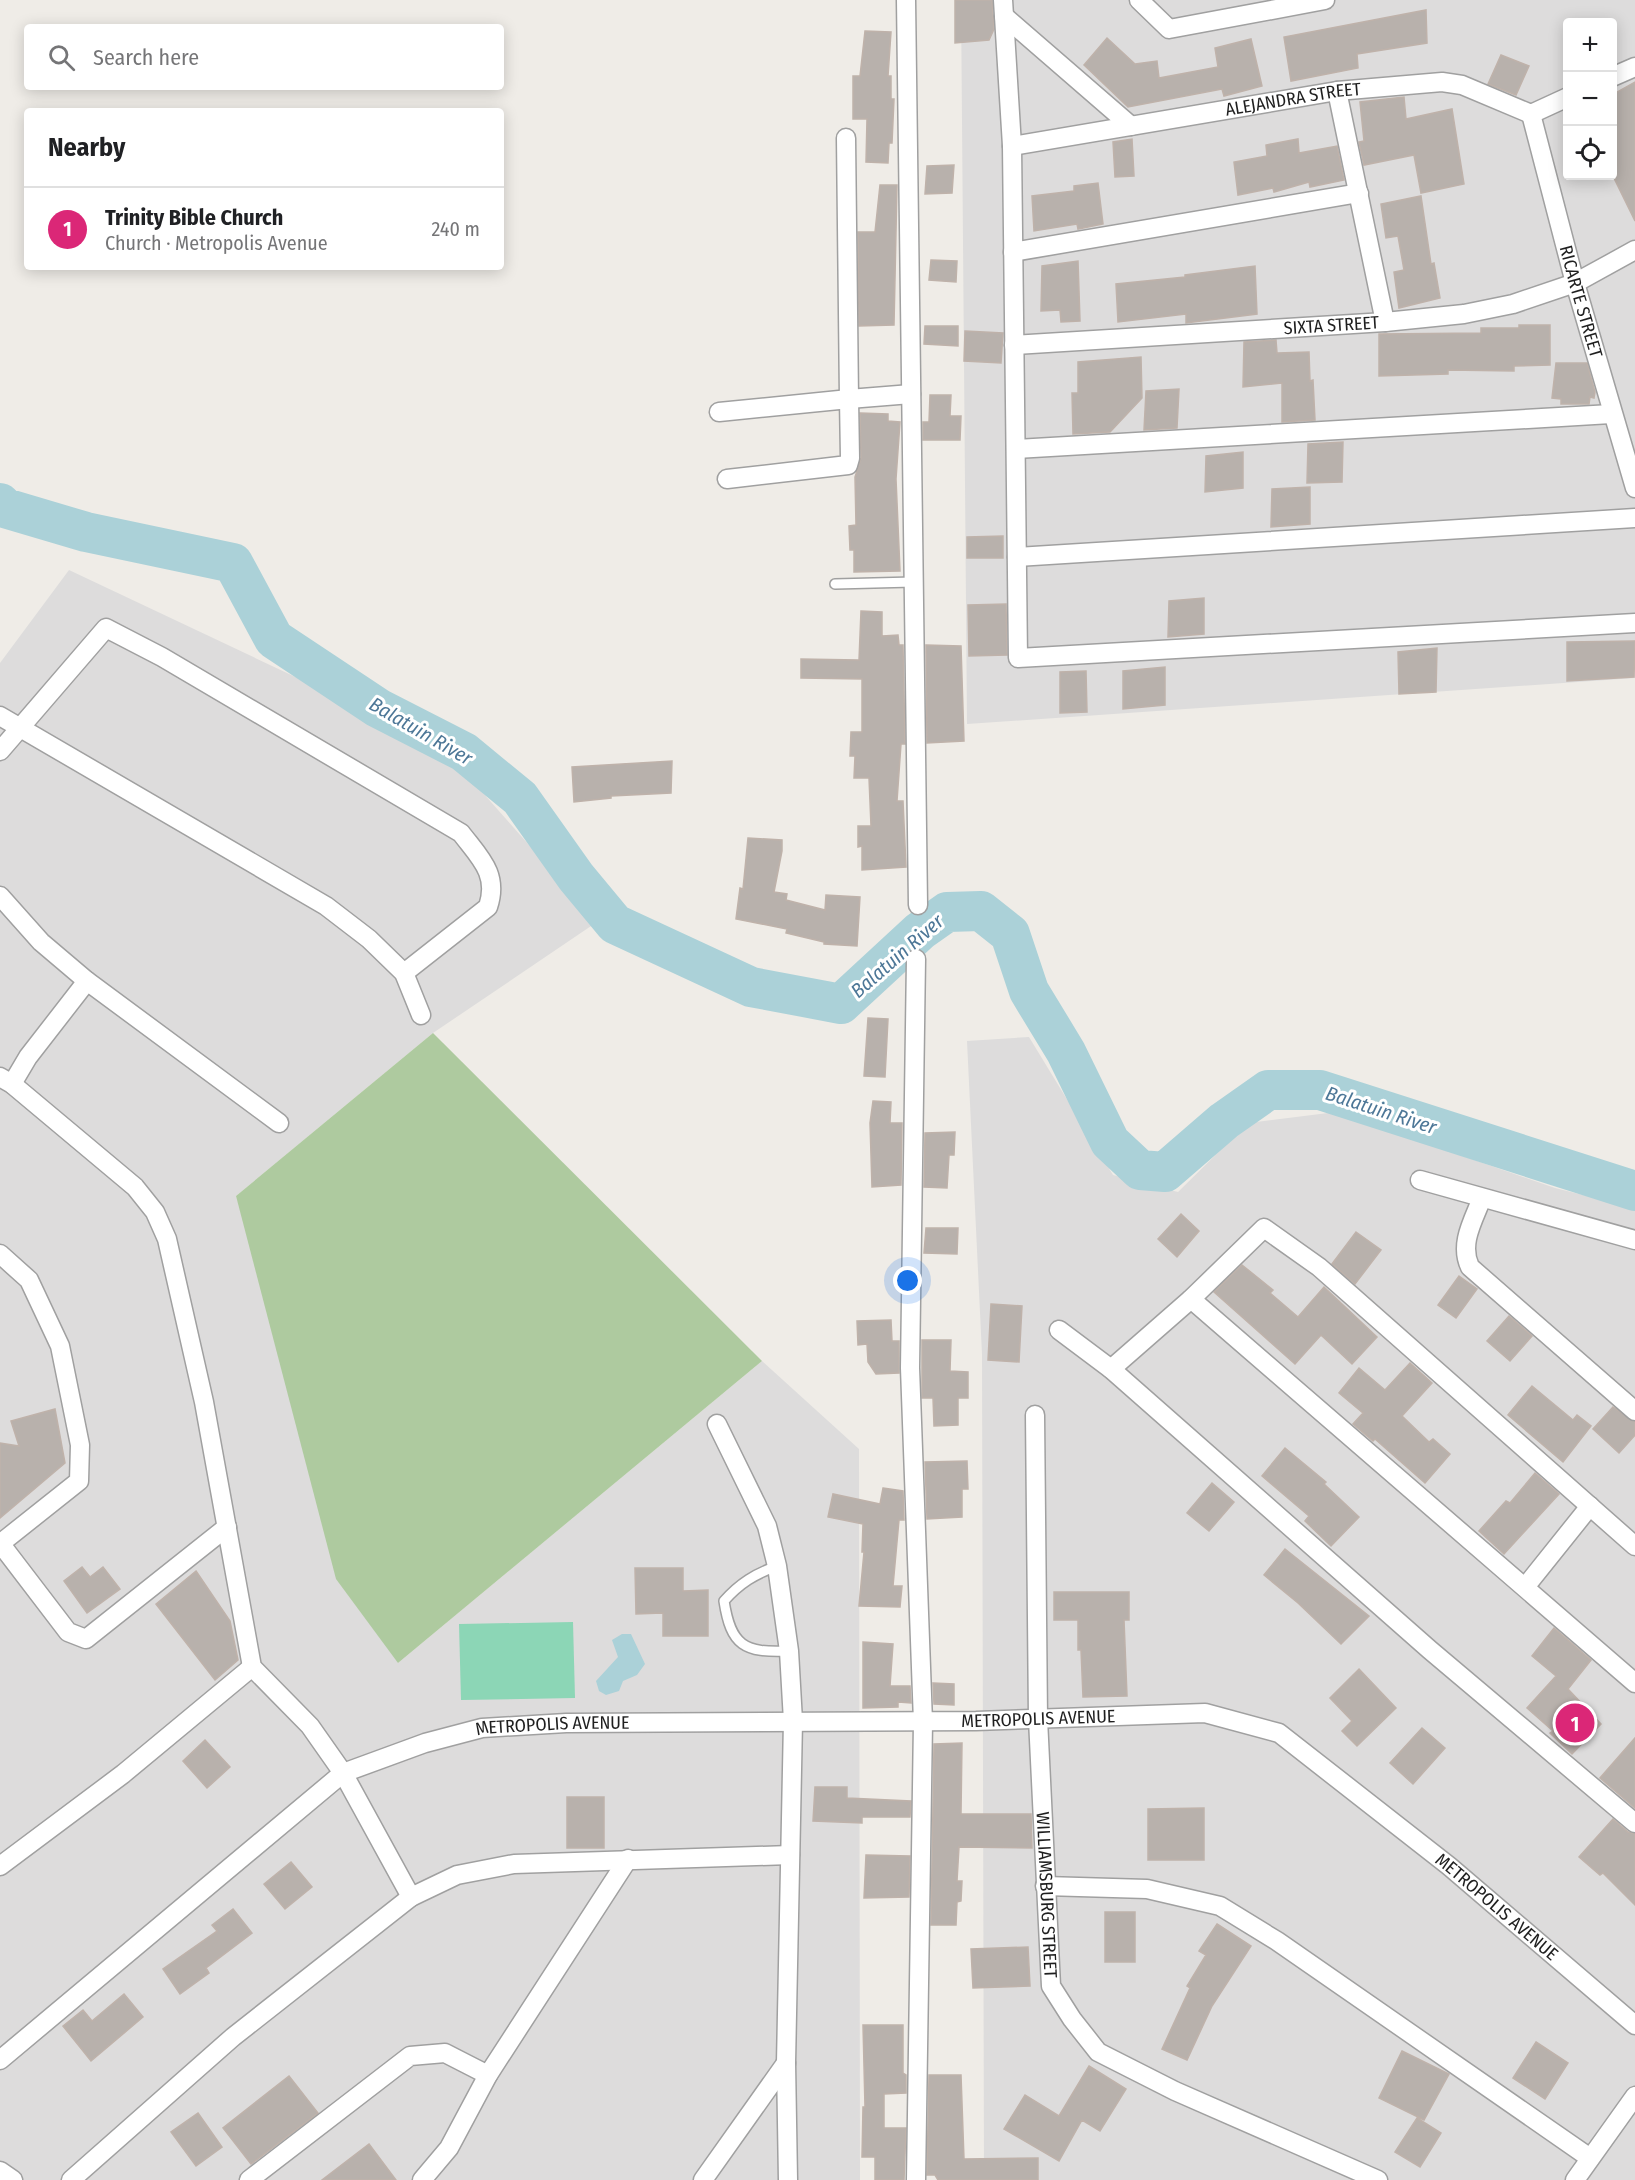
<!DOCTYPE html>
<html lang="en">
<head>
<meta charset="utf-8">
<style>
  :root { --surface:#fff; --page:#f2f2f2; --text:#202124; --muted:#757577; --line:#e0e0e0; --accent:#db2777 }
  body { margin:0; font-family:"Fira Sans Condensed",sans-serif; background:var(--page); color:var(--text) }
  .controls { position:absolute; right:18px; top:18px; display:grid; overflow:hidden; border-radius:6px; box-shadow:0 3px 15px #0003 }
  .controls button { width:54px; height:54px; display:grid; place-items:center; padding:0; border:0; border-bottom:2px solid var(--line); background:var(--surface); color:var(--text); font:30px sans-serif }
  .you { position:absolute; left:908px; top:1281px; width:21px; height:21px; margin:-15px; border:4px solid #fff; border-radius:50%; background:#1a73e8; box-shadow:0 0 0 9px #1a73e833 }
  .badge { display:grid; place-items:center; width:39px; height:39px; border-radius:50%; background:var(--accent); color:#fff; font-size:20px; font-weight:700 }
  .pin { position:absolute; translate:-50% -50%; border:3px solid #fff; box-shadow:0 2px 6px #0006 }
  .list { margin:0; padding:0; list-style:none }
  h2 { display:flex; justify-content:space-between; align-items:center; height:78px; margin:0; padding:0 24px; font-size:26px }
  h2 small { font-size:20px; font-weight:400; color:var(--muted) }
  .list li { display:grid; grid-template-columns:39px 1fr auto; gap:18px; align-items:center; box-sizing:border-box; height:84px; padding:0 24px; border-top:2px solid var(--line) }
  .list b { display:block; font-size:22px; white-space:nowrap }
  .list p { margin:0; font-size:20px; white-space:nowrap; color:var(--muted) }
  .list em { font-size:20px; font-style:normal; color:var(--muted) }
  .icon { flex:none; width:33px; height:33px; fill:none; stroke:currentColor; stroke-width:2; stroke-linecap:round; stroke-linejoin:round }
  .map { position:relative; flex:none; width:1635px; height:2180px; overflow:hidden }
  .search { position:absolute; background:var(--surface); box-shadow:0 3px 15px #0003; left:24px; top:24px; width:480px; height:66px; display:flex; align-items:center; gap:15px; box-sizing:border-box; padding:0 21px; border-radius:6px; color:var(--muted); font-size:22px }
  .panel { position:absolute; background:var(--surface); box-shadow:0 3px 15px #0003; left:24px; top:108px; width:480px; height:162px; border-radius:6px }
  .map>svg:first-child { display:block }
</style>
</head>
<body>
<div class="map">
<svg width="1635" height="2180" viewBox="0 0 1635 2180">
  <rect width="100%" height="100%" fill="#efece7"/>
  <path fill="#dddcdc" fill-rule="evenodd" d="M 961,0 L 1635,0 L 1635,678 L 967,724 ZM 1568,22 L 1612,22 L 1612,176 L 1568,176 Z
    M 69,570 L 340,698 L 468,776 L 597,922 L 433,1033 L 236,1196 L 398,1663 L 762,1361 L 859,1449 L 860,2180 L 0,2180 L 0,663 Z
    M 1029,1037 L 1113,1175 L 1178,1192 L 1248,1123 L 1336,1112 L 1555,1188 L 1635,1208 L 1635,2180 L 984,2180 L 982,1354 L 967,1041 Z"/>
  <path fill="#aeca9f" d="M 433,1033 L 762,1361 L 398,1663 L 336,1579 L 236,1196 Z"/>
  <path fill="#8cd6b6" d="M 573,1622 L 575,1698 L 461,1700 L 459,1624 Z"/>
  <path fill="#abd1d8" d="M 622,1634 L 631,1634 L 645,1664 L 637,1675 L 623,1681 L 619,1691 L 606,1695 L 599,1691 L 596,1681 L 618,1657 L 612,1640 Z"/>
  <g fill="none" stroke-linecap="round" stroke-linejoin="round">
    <path stroke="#abd1d8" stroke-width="40" d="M 0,503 L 5,508 L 86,532 L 233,563 L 274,639 L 378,708 L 464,752 L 520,798 L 576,877 L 615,924 L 751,987 L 841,1004 L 920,931 L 947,912 L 981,911 L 1010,934 L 1029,991 L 1066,1052 L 1110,1142 L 1140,1170 L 1165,1172 L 1224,1121 L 1268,1090 L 1320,1090 L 1635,1191"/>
  </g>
  <path fill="#b8b1ac" stroke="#bfb2aa" stroke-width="1.5" d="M 955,0 L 992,0 L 994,29 L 989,40 L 955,43 Z
    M 1426,10 L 1427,43 L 1357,54 L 1358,68 L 1291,81 L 1284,37 Z
    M 865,31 L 891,32 L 888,76 L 891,76 L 891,99 L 894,99 L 892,143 L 889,143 L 888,163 L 866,162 L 867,119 L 853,119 L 853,76 L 860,76 Z
    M 1107,38 L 1135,64 L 1157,61 L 1159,78 L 1218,67 L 1215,48 L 1251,39 L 1262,86 L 1224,96 L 1222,89 L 1128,107 L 1084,65 Z
    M 1501,55 L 1529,66 L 1516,95 L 1488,84 Z
    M 1635,82 L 1635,221 L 1612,174 L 1612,95 Z
    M 1404,97 L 1406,119 L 1452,109 L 1464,184 L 1421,193 L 1414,155 L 1364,165 L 1359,142 L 1364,141 L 1360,102 Z
    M 1132,139 L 1134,176 L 1115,177 L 1113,142 Z
    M 1298,139 L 1299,153 L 1337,146 L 1344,180 L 1310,187 L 1309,182 L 1274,192 L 1273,188 L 1238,195 L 1234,162 L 1267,156 L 1266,145 Z
    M 954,165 L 952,193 L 925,194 L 927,166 Z
    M 1098,183 L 1103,224 L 1078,229 L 1077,224 L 1034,231 L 1032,196 L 1074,191 L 1074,186 Z
    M 880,185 L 897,185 L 894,325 L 859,326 L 858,232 L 875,232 Z
    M 1421,196 L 1431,264 L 1434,263 L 1440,298 L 1399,308 L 1394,272 L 1404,270 L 1398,236 L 1386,238 L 1381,204 Z
    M 931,260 L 957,261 L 956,282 L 929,280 Z
    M 1078,261 L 1080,321 L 1061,322 L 1060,310 L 1041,311 L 1042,266 Z
    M 1255,266 L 1257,314 L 1186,323 L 1186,314 L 1118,322 L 1116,284 L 1185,277 L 1185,275 Z
    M 1519,325 L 1550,325 L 1550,365 L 1514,366 L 1514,371 L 1448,370 L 1448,374 L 1379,376 L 1379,334 L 1481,333 L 1481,328 L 1519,328 Z
    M 925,326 L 958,326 L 958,346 L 924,344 Z
    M 965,331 L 1003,333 L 1001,363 L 964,361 Z
    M 1276,340 L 1277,353 L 1309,352 L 1310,381 L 1313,380 L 1315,420 L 1282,422 L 1282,383 L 1243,387 L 1244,342 Z
    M 1141,357 L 1142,398 L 1110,432 L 1073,434 L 1072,393 L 1078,393 L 1078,362 Z
    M 1556,363 L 1587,363 L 1595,392 L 1594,398 L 1590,397 L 1589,404 L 1561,404 L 1561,399 L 1552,398 Z
    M 1179,389 L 1177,428 L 1144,430 L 1146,391 Z
    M 930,395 L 951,395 L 950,416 L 961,416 L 960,440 L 923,440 L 923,422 L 929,422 Z
    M 860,413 L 888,414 L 888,421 L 900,422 L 896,479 L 900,571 L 854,572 L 854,550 L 850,550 L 849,526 L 856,525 L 855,477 L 861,458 Z
    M 1343,442 L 1342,482 L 1307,483 L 1308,444 Z
    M 1243,452 L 1243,488 L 1205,492 L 1206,456 Z
    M 1310,487 L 1310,524 L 1271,527 L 1272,489 Z
    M 1003,536 L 1003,558 L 967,558 L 967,537 Z
    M 1204,598 L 1204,634 L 1168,637 L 1169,601 Z
    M 1006,604 L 1007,655 L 969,656 L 968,605 Z
    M 861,611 L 882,612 L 882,636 L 898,635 L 899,645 L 903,645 L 905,744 L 901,744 L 897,801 L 903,801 L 906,867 L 862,870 L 862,846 L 858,847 L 858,826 L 871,826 L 869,778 L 854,778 L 855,756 L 850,756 L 851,732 L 862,732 L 862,679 L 801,678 L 801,659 L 859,660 Z
    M 1635,641 L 1634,677 L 1567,681 L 1567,642 Z
    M 926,645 L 961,646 L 964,741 L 927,743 Z
    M 1437,648 L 1436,692 L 1399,694 L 1398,652 Z
    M 1165,667 L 1165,705 L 1123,709 L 1123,671 Z
    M 1086,671 L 1087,712 L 1060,713 L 1060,672 Z
    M 672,761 L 671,793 L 611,796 L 611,798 L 574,802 L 572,767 Z
    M 748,838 L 782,840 L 782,851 L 774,892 L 787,894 L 786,900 L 825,910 L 826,895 L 860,897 L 857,946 L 824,944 L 824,942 L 786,933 L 787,929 L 736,919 L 740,888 L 743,889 Z
    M 868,1018 L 888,1019 L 885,1077 L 864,1076 Z
    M 873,1101 L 891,1102 L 890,1123 L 902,1123 L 901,1185 L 872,1187 L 870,1123 Z
    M 955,1132 L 954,1155 L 949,1155 L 947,1188 L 924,1187 L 925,1133 Z
    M 1181,1214 L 1199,1231 L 1177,1257 L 1158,1239 Z
    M 926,1228 L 958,1228 L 957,1254 L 924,1253 Z
    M 1356,1232 L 1381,1250 L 1355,1284 L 1332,1264 Z
    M 1242,1265 L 1273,1290 L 1270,1293 L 1298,1317 L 1324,1287 L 1377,1337 L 1352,1364 L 1321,1335 L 1295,1364 L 1214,1292 Z
    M 1459,1276 L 1477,1289 L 1456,1318 L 1438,1305 Z
    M 991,1304 L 1022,1306 L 1019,1362 L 988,1360 Z
    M 1509,1316 L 1532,1336 L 1510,1361 L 1487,1341 Z
    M 891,1320 L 892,1341 L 899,1341 L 899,1373 L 876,1374 L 868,1362 L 867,1344 L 858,1345 L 857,1321 Z
    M 922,1340 L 951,1340 L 950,1371 L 968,1372 L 968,1398 L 958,1398 L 958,1425 L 934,1426 L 933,1398 L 922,1398 Z
    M 1410,1363 L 1432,1383 L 1402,1416 L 1429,1442 L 1433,1439 L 1450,1454 L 1425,1483 L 1375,1439 L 1373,1441 L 1353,1424 L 1363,1413 L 1339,1393 L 1359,1368 L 1385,1390 Z
    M 1532,1386 L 1573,1420 L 1577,1415 L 1591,1426 L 1563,1462 L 1508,1415 Z
    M 1613,1407 L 1635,1422 L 1635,1435 L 1619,1453 L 1593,1429 Z
    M 55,1409 L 65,1463 L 0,1518 L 0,1443 L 19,1446 L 11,1421 Z
    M 1285,1448 L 1326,1482 L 1324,1484 L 1359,1517 L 1331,1546 L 1305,1521 L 1309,1516 L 1262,1476 Z
    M 967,1461 L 968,1489 L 962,1489 L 962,1517 L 927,1519 L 925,1462 Z
    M 1535,1473 L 1559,1494 L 1504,1554 L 1479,1531 L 1506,1501 L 1510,1503 Z
    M 1212,1483 L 1234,1502 L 1209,1531 L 1187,1513 Z
    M 883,1488 L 903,1491 L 904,1520 L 899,1520 L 893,1586 L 902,1586 L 900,1607 L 859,1606 L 864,1552 L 862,1552 L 863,1524 L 828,1517 L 833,1494 L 880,1504 Z
    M 1285,1549 L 1369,1616 L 1341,1644 L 1298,1603 L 1264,1575 Z
    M 82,1567 L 90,1577 L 103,1567 L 120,1589 L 87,1613 L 64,1581 Z
    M 635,1568 L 683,1568 L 683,1591 L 708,1590 L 708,1636 L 663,1636 L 663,1613 L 636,1614 Z
    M 196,1571 L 230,1621 L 238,1660 L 215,1680 L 156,1604 Z
    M 1054,1592 L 1129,1592 L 1129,1620 L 1124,1620 L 1127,1696 L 1083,1697 L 1081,1650 L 1078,1650 L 1078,1620 L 1054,1620 Z
    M 1554,1628 L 1591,1660 L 1568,1689 L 1601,1724 L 1572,1754 L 1550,1733 L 1553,1731 L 1527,1708 L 1556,1676 L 1532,1656 Z
    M 863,1642 L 893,1644 L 890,1686 L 910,1686 L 911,1703 L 898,1702 L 898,1707 L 863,1708 Z
    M 1359,1669 L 1396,1708 L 1357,1746 L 1342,1731 L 1352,1721 L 1330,1698 Z
    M 933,1683 L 954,1684 L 954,1705 L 934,1704 Z
    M 1422,1728 L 1445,1748 L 1413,1784 L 1390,1763 Z
    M 1635,1738 L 1635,1808 L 1600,1778 Z
    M 205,1740 L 230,1767 L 207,1788 L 183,1761 Z
    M 962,1743 L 961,1814 L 1031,1814 L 1032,1848 L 959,1847 L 957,1881 L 962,1881 L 961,1901 L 957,1902 L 956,1925 L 931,1925 L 934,1744 Z
    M 815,1787 L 847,1787 L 847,1798 L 911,1801 L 910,1817 L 862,1817 L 862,1823 L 813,1821 Z
    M 567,1797 L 604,1797 L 604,1848 L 567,1848 Z
    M 1204,1808 L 1204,1860 L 1148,1860 L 1148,1809 Z
    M 1613,1819 L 1628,1832 L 1635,1834 L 1635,1905 L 1603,1873 L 1600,1875 L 1579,1857 Z
    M 866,1855 L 910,1856 L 909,1897 L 864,1898 Z
    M 291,1862 L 312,1887 L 285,1909 L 264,1884 Z
    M 233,1909 L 252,1933 L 206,1968 L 209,1973 L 180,1994 L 163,1969 L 217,1931 L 212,1925 Z
    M 1105,1912 L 1135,1912 L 1135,1962 L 1105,1962 Z
    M 1217,1924 L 1251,1946 L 1212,2006 L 1187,2060 L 1162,2049 L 1190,1988 L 1187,1986 L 1206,1955 L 1199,1951 Z
    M 1028,1947 L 1030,1986 L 973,1988 L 971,1949 Z
    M 124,1994 L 143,2017 L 91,2061 L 63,2026 L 83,2010 L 92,2021 Z
    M 863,2025 L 903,2025 L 903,2073 L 906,2075 L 906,2093 L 884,2094 L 884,2128 L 906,2128 L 904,2180 L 875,2180 L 875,2157 L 862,2157 L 863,2107 L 865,2107 Z
    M 1536,2042 L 1568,2063 L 1545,2099 L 1513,2078 Z
    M 1402,2051 L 1449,2074 L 1424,2120 L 1379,2098 Z
    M 1089,2066 L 1126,2089 L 1100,2131 L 1082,2120 L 1059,2161 L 1004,2129 L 1025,2095 L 1059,2116 Z
    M 929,2075 L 961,2075 L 964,2159 L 1038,2158 L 1038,2180 L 938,2180 L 935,2175 L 927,2175 Z
    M 289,2076 L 318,2113 L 251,2164 L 223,2128 Z
    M 198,2113 L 222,2147 L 196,2166 L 171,2132 Z
    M 1417,2118 L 1441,2133 L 1420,2167 L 1395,2152 Z
    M 369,2144 L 396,2180 L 322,2180 Z"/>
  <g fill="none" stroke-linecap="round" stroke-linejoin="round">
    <defs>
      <path id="lane" d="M 835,584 L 913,582
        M 777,1566 C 755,1574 740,1583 724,1601 C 731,1646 744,1653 789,1651"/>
      <g id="street">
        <path d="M 906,0 L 918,905"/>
        <path d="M 1003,0 L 1012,146 L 1018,658 L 1635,623"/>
        <path d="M 1139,0 L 1169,29 L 1325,0"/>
        <path d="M 1004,16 L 1131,126"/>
        <path d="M 1612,77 L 1635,67"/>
        <path d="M 1337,91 L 1385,322"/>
        <path id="s1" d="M 1531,114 L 1575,283 L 1635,488"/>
        <path d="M 846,138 L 849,399 L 911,394"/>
        <path id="s2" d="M 1012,146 L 1337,91 L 1442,82 L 1462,85 L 1531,114 L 1568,97"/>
        <path d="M 1013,252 L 1359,193"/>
        <path id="s3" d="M 1014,345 L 1385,322 L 1464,314 L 1513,304 L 1575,283 L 1635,250"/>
        <path d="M 719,412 L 849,399 L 850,458 L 848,465 L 727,479"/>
        <path d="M 1016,449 L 1611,414"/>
        <path d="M 1017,557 L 1635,518"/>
        <path d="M 0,716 L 326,906 L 369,939 L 404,973 L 421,1015"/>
        <path d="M 0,751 L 106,628 L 162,657 L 461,833 C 480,858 499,874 488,907 L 404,973"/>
        <path d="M 0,896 L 41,942 L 87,981 L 279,1123"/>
        <path d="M 916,959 L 910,1368 L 923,1722 L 916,2180"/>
        <path d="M 0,1077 L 12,1084 L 135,1187 L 155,1212 L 167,1239 L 204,1402 L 252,1667 L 310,1726 L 343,1773 L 411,1897"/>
        <path d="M 12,1084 L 28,1057 L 87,981"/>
        <path d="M 1420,1180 L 1635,1240"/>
        <path d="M 1482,1198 C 1473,1221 1459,1244 1470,1267 L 1635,1411"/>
        <path d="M 0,1254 L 29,1280 L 60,1346 L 80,1445 L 79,1481 L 1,1543"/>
        <path d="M 1191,1299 L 1635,1683"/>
        <path d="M 1059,1330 L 1111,1369 L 1430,1650 L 1635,1823"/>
        <path d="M 1111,1369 L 1191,1299 L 1264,1228 L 1319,1267 L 1635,1546"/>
        <path id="s4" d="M 1035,1415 L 1038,1719 L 1051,1986 L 1072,2019 L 1098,2052 L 1175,2091 L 1378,2180"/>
        <path d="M 717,1424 L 767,1526 L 777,1566 L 789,1651 L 793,1721 L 786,2063 L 788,2180"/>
        <path d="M 0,1543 L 68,1632 L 86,1639 L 227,1527"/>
        <path d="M 1526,1586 L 1590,1506"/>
        <path d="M 0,1866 L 123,1774 L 252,1667"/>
        <path d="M 1045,1886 L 1147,1889 L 1220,1906 L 1277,1941 L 1590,2158"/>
        <path id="s5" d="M 0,2060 L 343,1773 L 425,1743 L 482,1728 L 566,1723 L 976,1721 L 1205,1713 L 1279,1733 L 1449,1866 L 1635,2025"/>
        <path d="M 0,2171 L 13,2180"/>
        <path d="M 71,2180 L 233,2037 L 411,1897 L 457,1875 L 514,1864 L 790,1855"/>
        <path d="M 249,2180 L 410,2056 L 445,2053 L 488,2075"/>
        <path d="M 422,2180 L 449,2148 L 488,2075 L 628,1859"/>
        <path d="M 703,2180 L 786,2063"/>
        <path d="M 1575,2180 L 1635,2096"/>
      </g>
    </defs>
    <use href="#lane" stroke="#a0a0a0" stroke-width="12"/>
    <use href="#street" stroke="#a0a0a0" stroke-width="21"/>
    <use href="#lane" stroke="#fff" stroke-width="9"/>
    <use href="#street" stroke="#fff" stroke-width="18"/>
  </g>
  <g text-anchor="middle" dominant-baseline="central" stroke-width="6" stroke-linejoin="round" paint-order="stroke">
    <g font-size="18" fill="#1f1f1f" stroke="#fff">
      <text stroke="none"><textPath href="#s2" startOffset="285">ALEJANDRA STREET</textPath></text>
      <text stroke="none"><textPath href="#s1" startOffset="194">RICARTE STREET</textPath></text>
      <text stroke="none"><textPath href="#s3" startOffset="318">SIXTA STREET</textPath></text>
      <text stroke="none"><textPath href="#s5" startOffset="1150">METROPOLIS AVENUE</textPath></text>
      <text stroke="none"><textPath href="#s5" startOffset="664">METROPOLIS AVENUE</textPath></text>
      <text stroke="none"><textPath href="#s4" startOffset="480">WILLIAMSBURG STREET</textPath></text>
      <text stroke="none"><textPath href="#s5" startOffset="1672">METROPOLIS AVENUE</textPath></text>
    </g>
    <g font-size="20" font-style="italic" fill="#4d7797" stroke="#fff">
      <text transform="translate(421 731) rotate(30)">Balatuin River</text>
      <text transform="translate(897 956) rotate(-41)">Balatuin River</text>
      <text transform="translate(1381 1110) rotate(18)">Balatuin River</text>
    </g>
  </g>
</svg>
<div class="controls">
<button>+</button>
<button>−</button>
<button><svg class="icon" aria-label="locate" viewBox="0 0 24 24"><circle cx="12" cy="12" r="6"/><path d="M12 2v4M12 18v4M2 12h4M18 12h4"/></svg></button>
</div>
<div class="you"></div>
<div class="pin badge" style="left:1575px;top:1723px">1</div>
<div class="search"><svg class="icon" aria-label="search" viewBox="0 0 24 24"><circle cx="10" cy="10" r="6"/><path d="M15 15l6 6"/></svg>Search here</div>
<section class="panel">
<h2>Nearby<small></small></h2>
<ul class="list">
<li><span class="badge">1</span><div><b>Trinity Bible Church</b><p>Church · Metropolis Avenue</p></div><em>240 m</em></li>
</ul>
</section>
</div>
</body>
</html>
